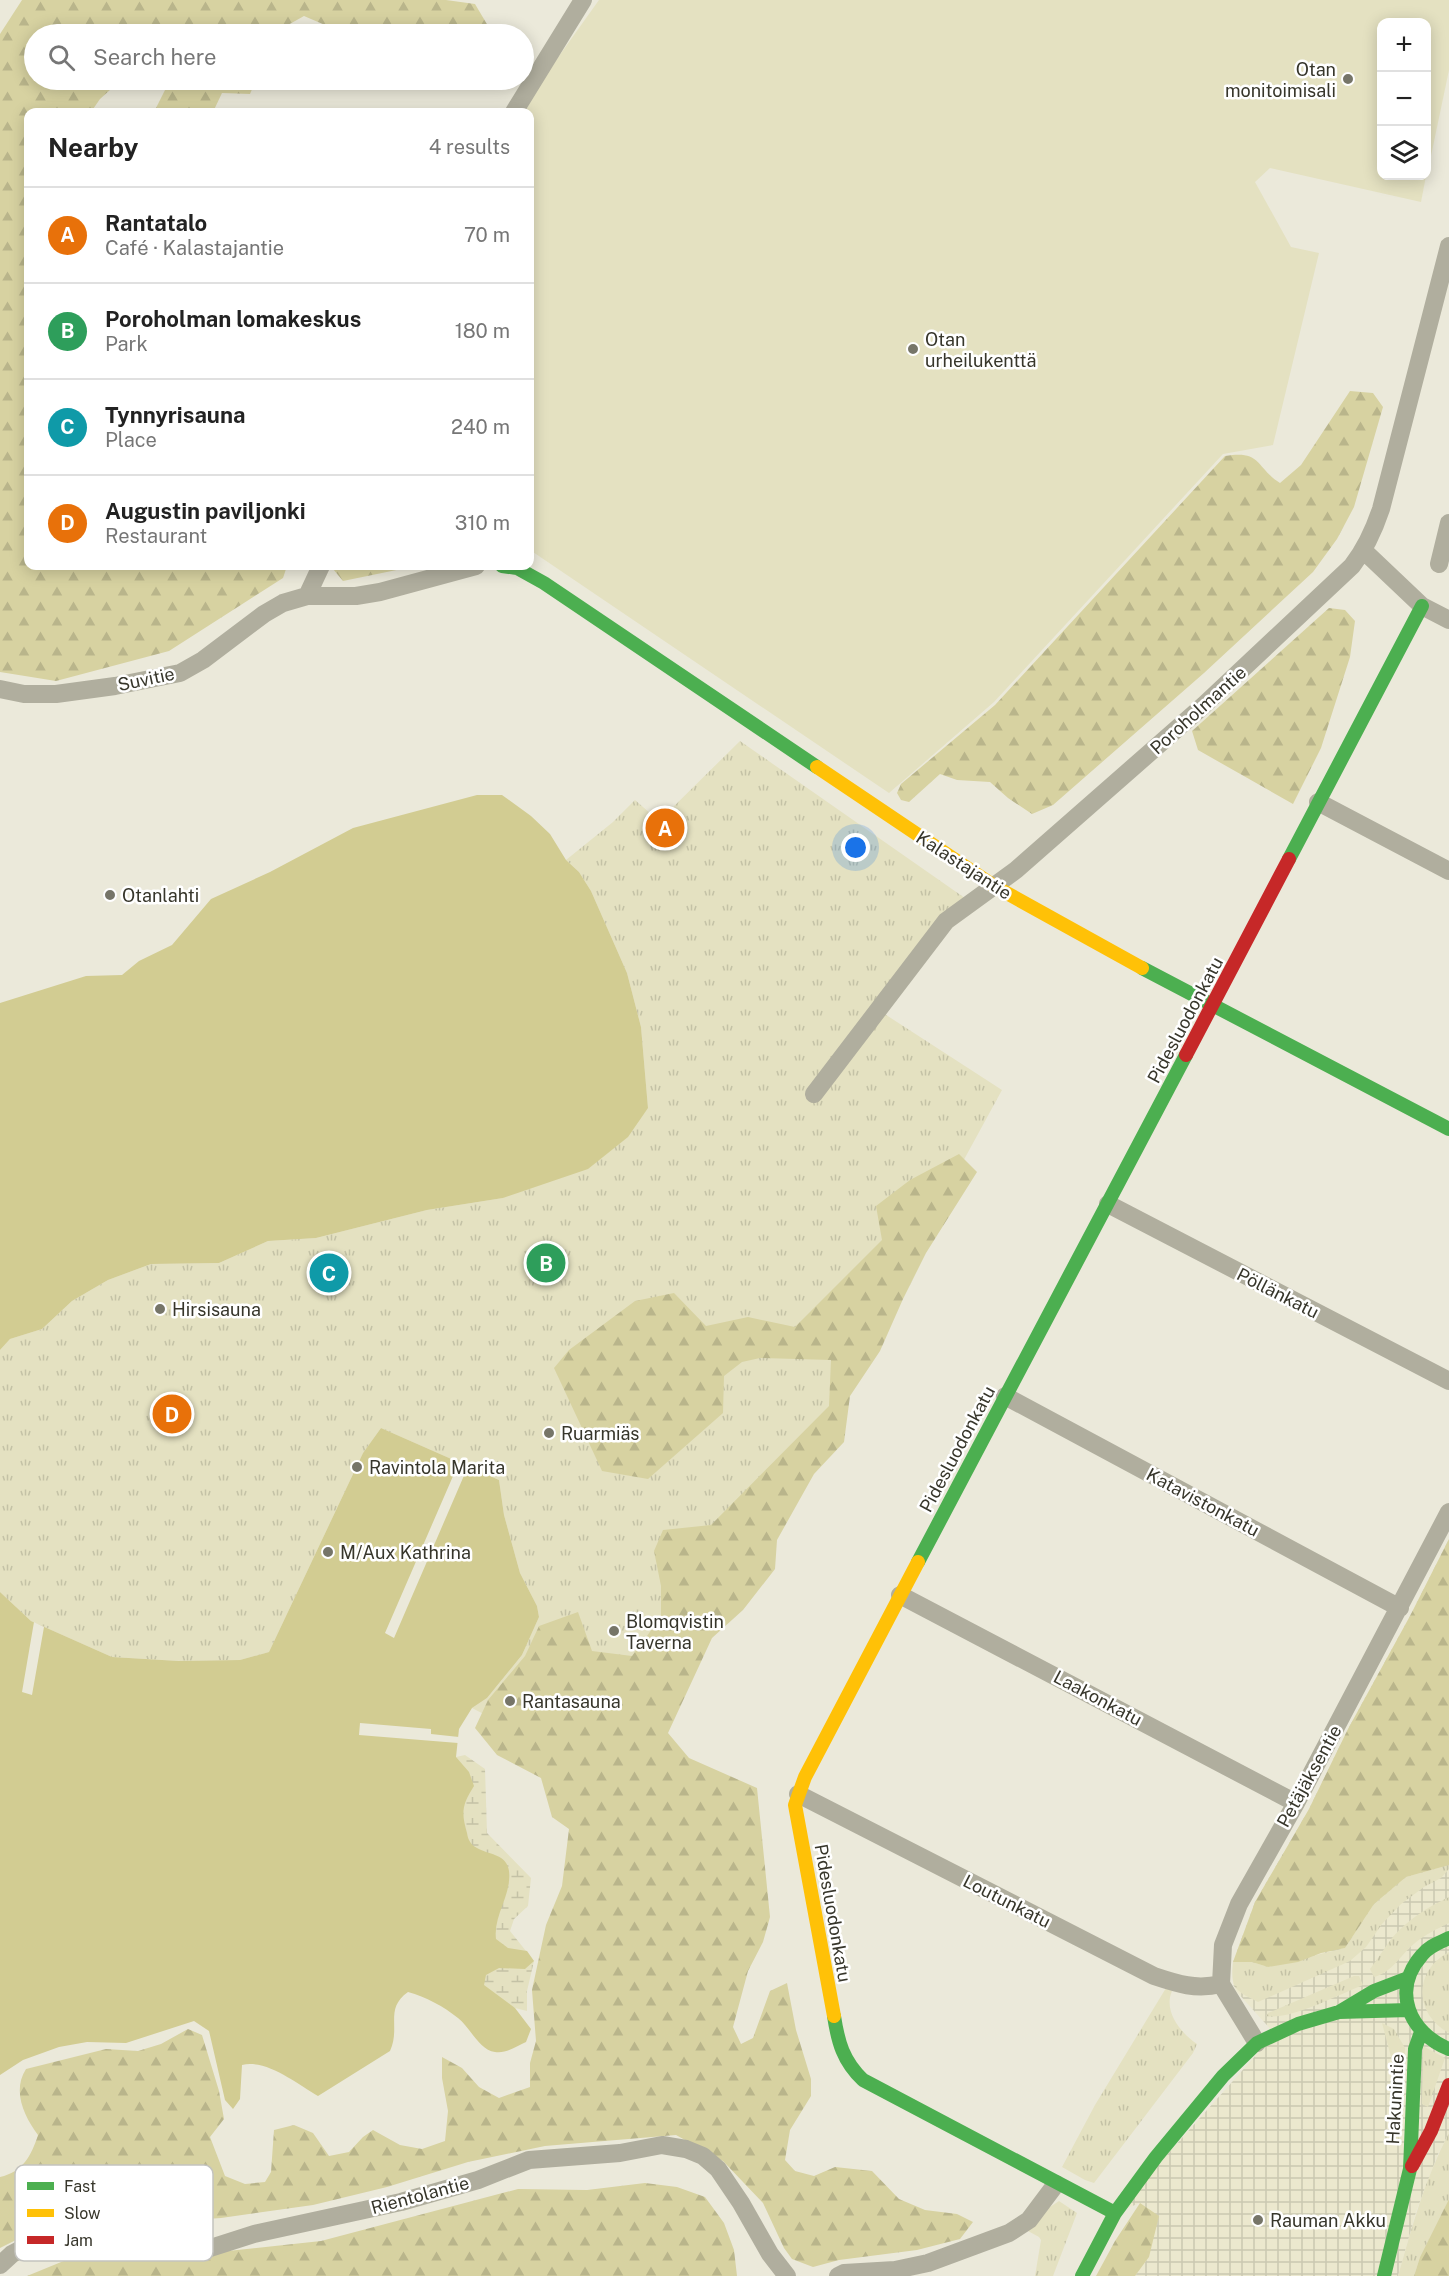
<!DOCTYPE html>
<html lang="en">
<head>
<meta charset="utf-8">
<style>
  :root { --surface:#fff; --page:#f2f2f2; --text:#222; --muted:#767676; --line:#e0e0e0; --accent:#767568 }
  body { margin:0; font-family:"Public Sans",sans-serif; background:var(--page); color:var(--text) }
  .controls { position:absolute; right:18px; top:18px; display:grid; overflow:hidden; border-radius:12px; box-shadow:0 3px 15px #0003 }
  .controls button { width:54px; height:54px; display:grid; place-items:center; padding:0; border:0; border-bottom:2px solid var(--line); background:var(--surface); color:var(--text); font:30px sans-serif }
  .you { position:absolute; left:856px; top:848px; width:21px; height:21px; margin:-15px; border:4px solid #fff; border-radius:50%; background:#1a73e8; box-shadow:0 0 0 9px #1a73e833 }
  .badge { display:grid; place-items:center; width:39px; height:39px; border-radius:50%; background:var(--accent); color:#fff; font-size:20px; font-weight:700 }
  .pin { position:absolute; translate:-50% -50%; border:3px solid #fff; box-shadow:0 2px 6px #0006 }
  .list { margin:0; padding:0; list-style:none }
  h2 { display:flex; justify-content:space-between; align-items:center; height:78px; margin:0; padding:0 24px; font-size:26px }
  h2 small { font-size:20px; font-weight:400; color:var(--muted) }
  .list li { display:grid; grid-template-columns:39px 1fr auto; gap:18px; align-items:center; box-sizing:border-box; height:96px; padding:0 24px; border-top:2px solid var(--line) }
  .list b { display:block; font-size:22px; white-space:nowrap }
  .list p { margin:0; font-size:20px; white-space:nowrap; color:var(--muted) }
  .list em { font-size:20px; font-style:normal; color:var(--muted) }
  .icon { flex:none; width:33px; height:33px; fill:none; stroke:currentColor; stroke-width:2; stroke-linecap:round; stroke-linejoin:round }
  .map { position:relative; flex:none; width:1449px; height:2276px; overflow:hidden }
  .search { position:absolute; background:var(--surface); box-shadow:0 3px 15px #0003; left:24px; top:24px; width:510px; height:66px; display:flex; align-items:center; gap:15px; box-sizing:border-box; padding:0 21px; border-radius:33px; color:var(--muted); font-size:22px }
  .panel { position:absolute; background:var(--surface); box-shadow:0 3px 15px #0003; left:24px; top:108px; width:510px; height:462px; border-radius:12px }
  .map>svg:first-child { display:block }
</style>
</head>
<body>
<div class="map">
<svg width="1449" height="2276" viewBox="0 0 1449 2276">
  <defs>
    <pattern id="industrial-grid" width="8" height="8" patternUnits="userSpaceOnUse" patternTransform="scale(1.5)"><rect width="8" height="8" fill="#ebe8ce"/><path d="M0 4h8M4 0v8" fill="none" stroke="#cac8b1"/></pattern>
    <pattern id="grass-tufts" width="24" height="20" patternUnits="userSpaceOnUse" patternTransform="scale(1.5)"><rect width="24" height="20" fill="#e4e1c1"/><path d="M3 7l-1-3M5 7V3M7 7l1-3M15 17l-1-3M17 17v-4M19 17l1-3" fill="none" stroke="#c4c2a6"/></pattern>
    <pattern id="forest-firs" width="22" height="20" patternUnits="userSpaceOnUse" patternTransform="scale(1.5)"><rect width="22" height="20" fill="#d7d2a1"/><path d="M5 1l3.5 6h-7zM16 11l3.5 6h-7z" fill="#b9b58b"/></pattern>
    <pattern id="wetland-marsh" width="20" height="14" patternUnits="userSpaceOnUse" patternTransform="scale(1.5)"><rect width="20" height="14" fill="#e4e1c1"/><path d="M1 5h8M5 5V1M11 12h8M15 12V8" fill="none" stroke="#c4c2a6"/></pattern>
  </defs>
  <rect width="100%" height="100%" fill="#ebe9da"/>
  <path fill="url(#industrial-grid)" d="M 1449,1539 L 1449,2133 L 1438,2154 L 1416,2212 L 1398,2276 L 1135,2276 L 1149,2257 L 1140,2203 L 1115,2213 L 1275,2034 L 1236,1991 L 1233,1984 L 1233,1962 L 1255,1902 L 1309,1809 L 1348,1729 L 1410,1616 Z"/>
  <path fill="url(#grass-tufts)" d="M 740,741 L 972,903 L 880,1011 L 1002,1090 L 622,1786 L 472,1708 L 487,1698 L 522,1655 L 539,1617 L 537,1606 L 520,1573 L 504,1515 L 499,1480 L 381,1428 L 363,1453 L 269,1652 L 240,1660 L 180,1661 L 112,1657 L 31,1621 L 0,1592 L 0,1350 L 10,1339 L 42,1329 L 72,1301 L 108,1280 L 151,1264 L 219,1263 L 268,1241 L 316,1238 L 427,1210 L 503,1198 L 648,1108 L 641,1027 L 627,973 L 591,891 L 579,872 L 566,860 L 613,822 L 635,800 L 659,821 Z
    M 1449,1865 L 1449,1869 L 1441,1878 L 1424,1887 L 1401,1904 L 1382,1924 L 1366,1947 L 1350,1961 L 1258,2002 C 1236,1991 1230,1989 1233,1962 L 1252,1962 L 1268,1967 L 1345,1948 L 1374,1904 L 1406,1877 Z
    M 1449,1897 L 1449,1923 C 1437,1929 1426,1934 1415,1943 C 1400,1955 1393,1972 1374,1977 L 1370,1969 C 1378,1959 1384,1948 1392,1938 C 1407,1920 1428,1907 1449,1897 Z
    M 1449,1952 L 1449,2033 C 1414,2014 1413,1971 1449,1952 Z
    M 1354,1976 L 1359,1976 L 1363,1985 C 1340,1994 1289,2021 1266,2016 L 1268,2013 Z
    M 1166,1988 L 1172,1991 C 1163,2012 1181,2033 1197,2044 L 1193,2053 L 1094,2183 L 1085,2180 L 1062,2167 L 1095,2105 Z
    M 1382,2023 L 1394,2029 L 1405,2048 L 1402,2130 L 1397,2141 L 1394,2143 L 1392,2141 L 1395,2072 Z
    M 1423,2046 L 1445,2058 L 1428,2107 L 1422,2104 Z
    M 1449,2133 L 1449,2199 L 1420,2257 L 1414,2276 L 1398,2276 C 1412,2227 1425,2178 1449,2133 Z
    M 1059,2201 L 1077,2213 L 1053,2276 L 1035,2276 L 1041,2240 L 1039,2237 L 1028,2231 L 1047,2209 Z"/>
  <path fill="url(#forest-firs)" d="M 22,0 L 446,0 L 475,4 L 491,31 L 490,34 L 346,34 L 304,16 L 279,30 L 276,34 L 34,34 L 34,80 L 121,80 L 100,99 L 91,112 L 28,112 L 28,566 L 287,566 L 283,578 L 169,651 L 56,681 L 0,672 L 0,34 Z
    M 170,80 L 256,80 L 250,94 L 222,93 L 213,112 L 154,112 Z
    M 1350,391 L 1373,393 L 1383,407 L 1354,507 L 1337,539 L 1313,572 L 1204,673 L 1053,805 L 1032,814 L 1008,798 L 990,782 L 957,780 L 940,774 L 909,802 L 901,800 L 897,793 L 901,784 L 995,705 L 1225,456 C 1262,450 1255,467 1280,483 L 1301,465 Z
    M 334,566 L 416,566 L 343,581 L 333,569 Z
    M 1329,608 L 1345,610 L 1355,621 L 1350,657 L 1321,748 L 1293,804 L 1198,750 L 1192,731 Z
    M 959,1154 L 977,1172 L 926,1253 L 903,1299 L 880,1351 L 850,1396 L 844,1442 L 814,1474 L 777,1540 L 775,1569 L 743,1610 L 712,1638 L 668,1733 L 689,1758 L 757,1788 L 770,1917 L 763,1942 L 748,1971 L 733,2027 L 741,2044 L 753,2038 L 770,1991 L 787,1983 L 796,2030 L 811,2079 L 811,2096 L 790,2130 L 785,2160 L 795,2171 L 814,2176 L 835,2167 L 872,2171 L 899,2199 L 925,2210 L 957,2214 L 973,2222 L 960,2239 L 917,2250 L 839,2260 L 813,2267 L 792,2259 L 784,2248 L 763,2203 L 723,2161 L 676,2135 L 545,2146 L 468,2162 L 387,2187 L 313,2205 L 221,2218 L 151,2223 L 80,2214 L 32,2232 L 0,2248 L 0,2177 C 23,2172 31,2156 38,2135 C 24,2116 12,2091 26,2069 L 106,2049 L 138,2051 L 161,2044 L 188,2029 L 202,2035 L 219,2091 L 224,2119 L 210,2137 L 225,2176 L 245,2184 L 265,2182 L 271,2172 L 274,2130 L 294,2125 L 313,2133 L 329,2156 L 349,2152 L 363,2137 L 373,2130 L 400,2145 L 422,2149 L 445,2141 L 448,2111 L 442,2078 L 442,2057 L 462,2068 L 479,2087 L 499,2098 L 530,2087 L 530,2063 L 536,2041 L 532,1990 L 546,1925 L 562,1886 L 569,1829 L 552,1817 L 541,1778 L 497,1755 L 475,1728 L 488,1700 L 525,1656 L 539,1626 L 578,1612 L 592,1651 L 632,1656 L 661,1617 L 661,1586 L 654,1551 L 663,1530 L 711,1525 L 829,1406 L 831,1360 L 760,1358 L 742,1362 L 724,1376 L 723,1413 L 648,1479 L 602,1471 L 554,1368 L 569,1350 L 635,1301 L 674,1293 L 706,1326 L 748,1317 L 795,1327 L 882,1240 L 876,1206 L 910,1180 Z
    M 1449,1539 L 1449,1865 L 1406,1877 L 1374,1904 L 1345,1948 L 1321,1953 L 1298,1962 L 1268,1967 L 1252,1962 L 1233,1962 L 1255,1902 L 1309,1809 L 1348,1729 L 1410,1616 Z
    M 645,2183 L 677,2187 L 705,2197 L 724,2223 L 734,2250 L 737,2276 L 27,2276 L 88,2251 L 163,2258 L 321,2241 L 518,2189 L 587,2190 Z
    M 1449,2199 L 1449,2276 L 1414,2276 L 1420,2257 Z
    M 1140,2203 L 1159,2216 L 1149,2257 L 1135,2276 L 1096,2276 L 1115,2241 Z"/>
  <path fill="url(#wetland-marsh)" d="M 465,1755 L 485,1769 L 487,1833 L 531,1878 L 528,1906 L 514,1919 L 510,1931 L 534,1961 L 527,1991 L 527,2011 L 515,2008 L 458,1976 L 456,1757 Z"/>
  <path fill="#e4e1c1" d="M 599,0 L 1449,0 L 1449,70 L 1427,175 L 1426,22 L 1382,22 L 1382,176 L 1426,176 L 1421,202 L 1270,168 L 1255,182 L 1291,247 L 1319,253 L 1273,445 L 1223,454 L 994,702 L 889,793 L 530,550 L 530,112 L 525,112 L 539,84 Z"/>
  <path fill="#d2cc92" d="M 477,795 L 502,795 L 531,816 L 550,834 L 566,860 L 579,872 L 591,891 L 627,973 L 641,1027 L 648,1108 L 628,1137 L 588,1169 L 503,1198 L 427,1210 L 316,1238 L 268,1241 L 219,1263 L 151,1264 L 108,1280 L 72,1301 L 42,1329 L 10,1339 L 0,1350 L 0,1003 L 86,976 L 122,975 L 139,961 L 172,945 L 211,899 L 270,872 L 353,828 Z
    M 381,1428 L 499,1480 L 504,1515 L 520,1573 L 537,1606 L 539,1617 L 522,1655 L 487,1698 L 472,1708 L 459,1729 L 456,1757 L 469,1772 L 474,1786 C 462,1805 461,1812 467,1833 C 468,1840 471,1845 477,1848 C 489,1855 507,1854 509,1871 C 512,1895 493,1915 496,1939 L 508,1948 L 527,1951 L 534,1961 L 525,1969 L 499,1968 L 486,1975 L 484,1985 L 515,2008 L 531,2029 L 526,2042 C 517,2046 506,2054 495,2052 C 479,2050 470,2027 458,2018 C 443,2006 426,1997 408,1992 C 384,2009 401,2027 390,2051 L 318,2096 C 297,2084 267,2059 242,2065 L 240,2099 L 233,2109 L 225,2100 L 209,2031 L 194,2021 L 126,2043 L 87,2042 L 59,2047 L 23,2060 L 0,2075 L 0,1592 L 31,1621 L 112,1657 L 179,1661 L 240,1660 L 269,1652 L 363,1453 Z"/>
  <path fill="#ebe9da" d="M 460,1460 L 469,1464 L 394,1638 L 385,1633 Z
    M 34,1622 L 44,1627 L 32,1695 L 22,1692 Z
    M 360,1723 L 431,1729 L 431,1734 L 459,1737 L 458,1743 L 359,1735 Z"/>
  <g fill="none" stroke-linecap="round" stroke-linejoin="round">
    <path stroke="#b0ae9e" stroke-width="18" d="M 514,112 L 583,0
      M 1364,551 L 1422,606 L 1449,620
      M 1439,564 L 1449,523
      M 307,596 L 321,566
      M 0,689 L 24,694 L 56,694 L 115,686 L 180,673 L 203,660 L 264,614 L 283,603 L 307,596 L 356,596 L 380,592 L 476,566
      M 1318,802 L 1449,871
      M 814,1094 L 946,921 L 1016,870 L 1204,705 L 1352,566 C 1366,548 1374,530 1381,509 L 1449,246
      M 1108,1204 L 1449,1381
      M 1005,1396 L 1400,1608
      M 900,1595 L 1296,1803
      M 798,1794 L 1154,1976 C 1178,1984 1196,1990 1221,1984
      M 1257,2043 L 1221,1984 L 1223,1945 L 1239,1904 L 1296,1803 L 1449,1512
      M 0,2265 L 12,2254 L 50,2234 L 86,2229 L 142,2238 L 173,2248 L 201,2251 L 254,2234 L 401,2202 L 478,2180 L 529,2160 L 620,2153 L 662,2145 L 686,2149 L 703,2156 L 718,2169 L 741,2203 L 770,2254 L 787,2276
      M 838,2276 L 844,2273 L 895,2270 L 928,2263 L 1009,2233 L 1029,2220 L 1056,2184"/>
    <path stroke="#4caf50" stroke-width="14" d="M 502,566 L 517,568 L 544,583 L 817,767
      M 1289,859 L 1422,606
      M 1142,968 L 1449,1129
      M 918,1562 L 1186,1055
      M 1449,1938 C 1439,1943 1429,1946 1422,1955 C 1391,1990 1409,2033 1449,2049
      M 1339,2012 L 1409,2010
      M 834,2016 C 838,2042 843,2061 863,2080 L 1115,2213
      M 1082,2276 L 1115,2213 L 1156,2157 L 1223,2076 L 1257,2043 L 1298,2024 L 1339,2012 L 1374,1991 L 1408,1978
      M 1384,2276 L 1410,2169 L 1415,2049 L 1421,2032"/>
    <path stroke="#ffc107" stroke-width="14" d="M 817,767 L 994,886 L 1142,968
      M 834,2016 L 795,1805 L 805,1777 L 918,1562"/>
    <path stroke="#c62828" stroke-width="14" d="M 1186,1055 L 1289,859
      M 1412,2166 L 1431,2131 L 1449,2085"/>
  </g>
  <g fill="#767568" stroke="#fff" stroke-width="2">
    <circle cx="1348" cy="79" r="6"/>
    <circle cx="913" cy="349" r="6"/>
    <circle cx="110" cy="895" r="6"/>
    <circle cx="160" cy="1309" r="6"/>
    <circle cx="549" cy="1433" r="6"/>
    <circle cx="357" cy="1467" r="6"/>
    <circle cx="328" cy="1552" r="6"/>
    <circle cx="614" cy="1631" r="6"/>
    <circle cx="510" cy="1701" r="6"/>
    <circle cx="1258" cy="2220" r="6"/>
  </g>
  <g text-anchor="middle" dominant-baseline="central" stroke-width="5" stroke-linejoin="round" paint-order="stroke">
    <g font-size="18" fill="#37362b" stroke="#fff" text-anchor="start">
      <text x="1336" y="69" text-anchor="end">Otan<tspan x="1336" dy="21">monitoimisali</tspan></text>
      <text x="925" y="339">Otan<tspan x="925" dy="21">urheilukenttä</tspan></text>
      <text x="122" y="895">Otanlahti</text>
      <text x="172" y="1309">Hirsisauna</text>
      <text x="561" y="1433">Ruarmiäs</text>
      <text x="369" y="1467">Ravintola Marita</text>
      <text x="340" y="1552">M/Aux Kathrina</text>
      <text x="626" y="1621">Blomqvistin<tspan x="626" dy="21">Taverna</tspan></text>
      <text x="522" y="1701">Rantasauna</text>
      <text x="1270" y="2220">Rauman Akku</text>
    </g>
    <g font-size="18" fill="#37362b" stroke="#fff">
      <text transform="translate(146 679) rotate(-12)">Suvitie</text>
      <text transform="translate(1198 710) rotate(-42)">Poroholmantie</text>
      <text transform="translate(964 865) rotate(33)">Kalastajantie</text>
      <text transform="translate(1185 1020) rotate(-62)">Pidesluodonkatu</text>
      <text transform="translate(1278 1293) rotate(27)">Pöllänkatu</text>
      <text transform="translate(957 1449) rotate(-62)">Pidesluodonkatu</text>
      <text transform="translate(1203 1502) rotate(28)">Katavistonkatu</text>
      <text transform="translate(1098 1698) rotate(28)">Laakonkatu</text>
      <text transform="translate(1309 1776) rotate(-61)">Petäjäksentie</text>
      <text transform="translate(1007 1901) rotate(27)">Loutunkatu</text>
      <text transform="translate(833 1913) rotate(80)">Pidesluodonkatu</text>
      <text transform="translate(1395 2099) rotate(-87)">Hakunintie</text>
      <text transform="translate(420 2195) rotate(-15)">Rientolantie</text>
    </g>
  </g>
  <rect x="15" y="2165" width="198" height="96" rx="9" fill="#fff" stroke="#c3c3bf" stroke-width="1.5"/>
  <rect x="27" y="2182" width="27" height="8" fill="#4caf50"/>
  <rect x="27" y="2209" width="27" height="8" fill="#ffc107"/>
  <rect x="27" y="2236" width="27" height="8" fill="#c62828"/>
  <g font-size="16" fill="#37362b">
    <text x="64" y="2192">Fast</text>
    <text x="64" y="2219">Slow</text>
    <text x="64" y="2246">Jam</text>
  </g>
</svg>
<div class="controls">
<button>+</button>
<button>−</button>
<button><svg class="icon" aria-label="layers" viewBox="0 0 24 24"><path d="M12 4l9 5-9 5-9-5zM3 14l9 5 9-5"/></svg></button>
</div>
<div class="you"></div>
<div class="pin badge" style="left:665px;top:828px;background:#e8710a">A</div>
<div class="pin badge" style="left:546px;top:1263px;background:#2e9e5b">B</div>
<div class="pin badge" style="left:329px;top:1273px;background:#0f9aa8">C</div>
<div class="pin badge" style="left:172px;top:1414px;background:#e8710a">D</div>
<div class="search"><svg class="icon" aria-label="search" viewBox="0 0 24 24"><circle cx="10" cy="10" r="6"/><path d="M15 15l6 6"/></svg>Search here</div>
<section class="panel">
<h2>Nearby<small>4 results</small></h2>
<ul class="list">
<li><span class="badge" style="background:#e8710a">A</span><div><b>Rantatalo</b><p>Café · Kalastajantie</p></div><em>70 m</em></li>
<li><span class="badge" style="background:#2e9e5b">B</span><div><b>Poroholman lomakeskus</b><p>Park</p></div><em>180 m</em></li>
<li><span class="badge" style="background:#0f9aa8">C</span><div><b>Tynnyrisauna</b><p>Place</p></div><em>240 m</em></li>
<li><span class="badge" style="background:#e8710a">D</span><div><b>Augustin paviljonki</b><p>Restaurant</p></div><em>310 m</em></li>
</ul>
</section>
</div>
</body>
</html>
